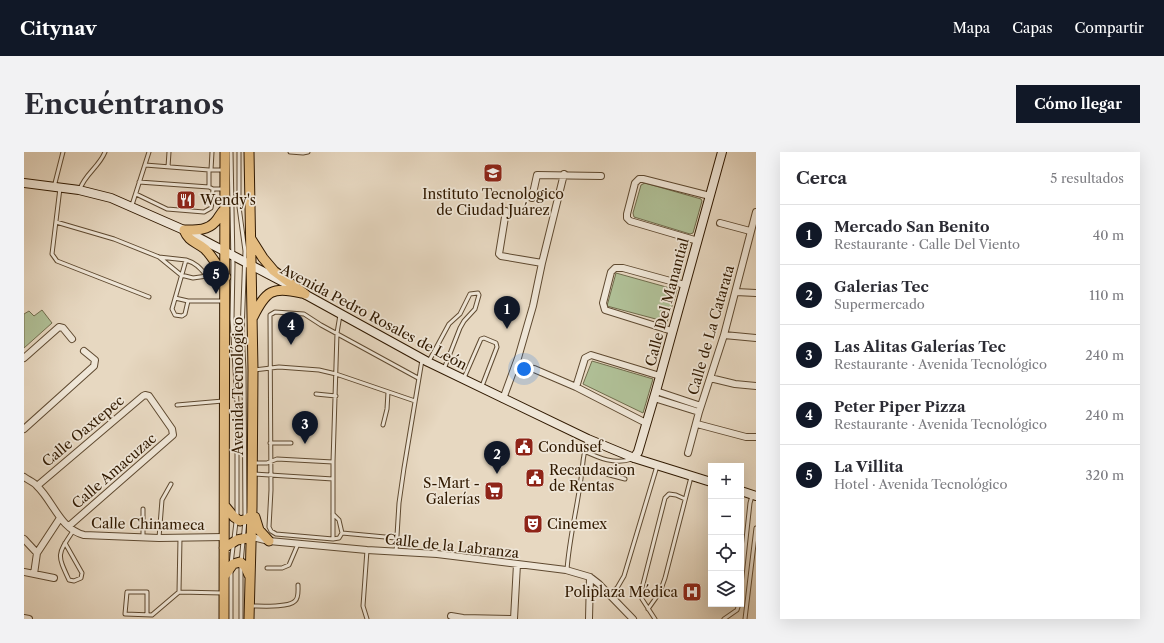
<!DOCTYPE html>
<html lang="es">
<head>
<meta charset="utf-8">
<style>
  :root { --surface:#fff; --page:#f2f2f3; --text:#2b2b33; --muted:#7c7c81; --line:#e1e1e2; --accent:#111827 }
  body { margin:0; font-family:"Libre Caslon Text",serif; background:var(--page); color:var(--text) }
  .controls { position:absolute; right:12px; bottom:12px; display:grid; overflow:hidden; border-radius:0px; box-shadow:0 4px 16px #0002 }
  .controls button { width:36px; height:36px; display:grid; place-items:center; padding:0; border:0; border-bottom:1px solid var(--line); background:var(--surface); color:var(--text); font:20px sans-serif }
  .you { position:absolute; left:500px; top:217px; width:14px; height:14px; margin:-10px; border:3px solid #fff; border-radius:50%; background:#1a73e8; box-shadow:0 0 0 6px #1a73e833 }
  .badge { display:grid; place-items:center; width:26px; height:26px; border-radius:50%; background:var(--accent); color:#fff; font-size:13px; font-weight:700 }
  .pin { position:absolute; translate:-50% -33px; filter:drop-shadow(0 1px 2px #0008) }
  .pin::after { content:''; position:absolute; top:21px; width:14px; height:12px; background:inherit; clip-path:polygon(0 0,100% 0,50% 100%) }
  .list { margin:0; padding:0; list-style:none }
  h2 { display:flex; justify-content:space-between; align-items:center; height:52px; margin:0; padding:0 16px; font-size:17px }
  h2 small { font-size:13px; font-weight:400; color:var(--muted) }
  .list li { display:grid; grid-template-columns:26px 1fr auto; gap:12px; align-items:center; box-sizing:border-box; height:60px; padding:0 16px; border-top:1px solid var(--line) }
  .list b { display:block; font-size:15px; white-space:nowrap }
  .list p { margin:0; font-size:13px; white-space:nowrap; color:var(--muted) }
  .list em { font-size:13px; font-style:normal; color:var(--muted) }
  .icon { flex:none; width:22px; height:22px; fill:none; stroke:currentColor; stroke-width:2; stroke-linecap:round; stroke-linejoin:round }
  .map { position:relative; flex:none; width:732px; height:467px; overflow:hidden; border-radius:0px }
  header { display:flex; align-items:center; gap:24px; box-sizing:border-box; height:56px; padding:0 20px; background:var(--accent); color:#fff }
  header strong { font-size:19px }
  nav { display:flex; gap:22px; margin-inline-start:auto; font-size:14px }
  .intro { display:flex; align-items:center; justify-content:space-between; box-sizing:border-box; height:96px; padding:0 24px }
  h1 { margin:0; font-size:28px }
  .button { padding:10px 18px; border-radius:0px; background:var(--accent); color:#fff; font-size:14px; font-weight:700 }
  main { display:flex; gap:24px; padding:0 24px }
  aside { flex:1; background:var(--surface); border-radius:0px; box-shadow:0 4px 16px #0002 }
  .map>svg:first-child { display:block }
</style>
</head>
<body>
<header>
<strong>Citynav</strong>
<nav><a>Mapa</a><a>Capas</a><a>Compartir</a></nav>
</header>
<div class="intro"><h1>Encuéntranos</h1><a class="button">Cómo llegar</a></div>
<main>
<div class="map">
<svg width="732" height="467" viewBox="0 0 732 467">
  <rect width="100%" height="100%" fill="#e7d8c1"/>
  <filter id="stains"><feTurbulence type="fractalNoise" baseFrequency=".005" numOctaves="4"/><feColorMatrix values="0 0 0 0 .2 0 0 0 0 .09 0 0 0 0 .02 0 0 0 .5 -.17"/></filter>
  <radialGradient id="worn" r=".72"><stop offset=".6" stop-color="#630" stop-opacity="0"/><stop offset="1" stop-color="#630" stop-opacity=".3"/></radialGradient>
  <path fill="#b0c097" stroke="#706c4c" d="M 621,31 L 677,47 L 678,49 L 669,81 L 666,82 L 610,65 L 609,61 L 617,33 Z
    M 592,121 L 653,138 L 643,170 L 583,154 Z
    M 18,158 L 28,171 L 0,196 L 0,162 L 5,159 L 10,164 Z
    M 568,209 L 629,227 L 619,261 L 559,232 Z"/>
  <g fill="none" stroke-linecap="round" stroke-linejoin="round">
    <defs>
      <path id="lane" d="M 207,0 L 209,113 L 208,167 L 213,251 L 213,364
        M 215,0 L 215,55 L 221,99 L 218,181 L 220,217 L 221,368 L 217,411 L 217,467
        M 266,0 L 279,1 L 284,0
        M 121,13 L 185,18 L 200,18
        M 144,15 L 145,0
        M 185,18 L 185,35
        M 187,18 L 188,0
        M 115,30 L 185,35 L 189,37 L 199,37
        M 30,35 L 39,0
        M 36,36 L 28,102 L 33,109 L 125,145
        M 56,37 C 61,22 75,15 81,0
        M 112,42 L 143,57 L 180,60 L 187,56 L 188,51 L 189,37
        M 108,53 L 125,0
        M 32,70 L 90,87 L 135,105 L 162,108 L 148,157 L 151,163 L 158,164 L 161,162 L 164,149
        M 135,105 L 157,123 L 169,126 L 183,124 L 200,129
        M 162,108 C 172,111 176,116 183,124
        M 151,146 L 164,149 L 199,149
        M 405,209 L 425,172 L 436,162 L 446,142 L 454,141 L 455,143 L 451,157 L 440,169 L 436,176 L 420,217
        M 230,218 L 255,215 L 295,218 L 312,222 L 391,249
        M 440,226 L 457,187 L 460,186 L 472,191 L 473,195 L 458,234
        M 292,242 L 312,244
        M 153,253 L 199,249
        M 359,273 L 363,257 L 364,240
        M 246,291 L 267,291
        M 560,299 C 575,306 591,313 608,307
        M 230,311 L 243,311 L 253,307 L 309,310
        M 559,316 L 601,327
        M 229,322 L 309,327
        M 119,357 L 119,385
        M 309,362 L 315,368 L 318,381
        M 135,386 L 138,348 L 147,332
        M 372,386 L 318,381 L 315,386 L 309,387 L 252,382 L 247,379 L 245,375 L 247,338 L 246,163 L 251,160 L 280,162 L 297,173 L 394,226
        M 309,387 L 309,310 L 313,181 L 316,163
        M 41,391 L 58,421 L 57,426 L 50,429 L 45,428 C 33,402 33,403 49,379
        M 343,398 L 339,454 L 343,467
        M 372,400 L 375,351 L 380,316 L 398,208
        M 207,412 L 212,370
        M 243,416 L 258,416 L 265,413 L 274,392
        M 543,418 C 545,389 552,361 556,333 C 559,318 558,302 564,287
        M 717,433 L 726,351 L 728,344
        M 155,440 L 199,441
        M 585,443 L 593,436 L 600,424 L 633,314
        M 227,454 C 237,454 264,456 271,449 C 275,446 274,437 274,433
        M 624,457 L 636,440 L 641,426 L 667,325
        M 123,463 L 123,440 L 103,440 L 101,462 L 128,463 L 155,440 L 156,386
        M 207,467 L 207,419
        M 631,467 L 618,447 L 618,436 L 641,346 L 645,342 L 652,343 L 661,347
        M 700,467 L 713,458 L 715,452
        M 721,467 L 732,376"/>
      <path id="street" d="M 508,46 L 513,23 L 577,24
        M 482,59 L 475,102 L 477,104 L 518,111
        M 696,71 L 726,79
        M 674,89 L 606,69 L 603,66 L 603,62 L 611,31 L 615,27 L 619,27 L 686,44
        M 712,140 L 732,141
        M 648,179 L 581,158 L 579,151 L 587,120 L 591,116 L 599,116 L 661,133
        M 700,183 L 732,186
        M 0,206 L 35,175 L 39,176 L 48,187
        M 510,217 L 552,235 L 622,271
        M 686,226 L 711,232 L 732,234
        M 552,235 L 561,206 L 567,203 L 636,224
        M 632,239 L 677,254
        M 630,246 L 675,260
        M 479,247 L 494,206 L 509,154 L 518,111 L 540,22
        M 673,272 L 722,285 L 732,285
        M 0,277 L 70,214 L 71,208 L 60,199
        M 664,301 L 675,260 L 700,183 L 732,60
        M 0,325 C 4,328 10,330 13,334 C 29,349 36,377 60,383 L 135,386 L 200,385
        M 13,334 L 119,244 L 121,243 L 125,244 L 148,277 L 149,283 L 45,374
        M 228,385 L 245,389 L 343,398 L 413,402 L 542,418 L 566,425 L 575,432 L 609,467
        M 0,387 L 13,401 L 10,422
        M 13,401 L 36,366
        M 0,420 L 30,426
        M 427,464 L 439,466 L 490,467
        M 0,466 L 5,467
        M 490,467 L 493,412
        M 565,467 L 566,425"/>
      <path id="secondary" d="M 0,31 L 55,38 L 87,46 L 160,78 L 263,132
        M 275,139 L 404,210 L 564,287 L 610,306 L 687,330
        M 610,306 L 614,300 L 632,239 L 698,0
        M 717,339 L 732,344"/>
      <path id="primary" d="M 225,0 L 229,218 L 228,355 L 225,467
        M 201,57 C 196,61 195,66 191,70 C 183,79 171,78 160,78 C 165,90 171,89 181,97 C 189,105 194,116 202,125
        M 227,87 L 239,106 L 250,119 L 281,142
        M 229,165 C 242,139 248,134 277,141
        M 201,354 L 210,365 L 216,369 L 223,367 L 228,363
        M 231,365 L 235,378 L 245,389
        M 200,396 L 213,388 L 228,385
        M 201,423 L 209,412 L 216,410 L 221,414 L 225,423
        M 200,467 L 201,0"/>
    </defs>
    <use href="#lane" stroke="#5e4930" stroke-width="5"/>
    <use href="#street" stroke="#5e4930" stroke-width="8"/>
    <use href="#secondary" stroke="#301900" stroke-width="10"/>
    <use href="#primary" stroke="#301900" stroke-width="11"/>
    <use href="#lane" stroke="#efe6d7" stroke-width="3"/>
    <use href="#street" stroke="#efe6d7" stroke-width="6"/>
    <use href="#secondary" stroke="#efe6d7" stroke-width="8"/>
    <use href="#primary" stroke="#e4bc80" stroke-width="9"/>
  </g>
  <defs>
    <symbol id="university-square" viewBox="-11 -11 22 22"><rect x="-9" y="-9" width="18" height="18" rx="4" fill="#8f2418" stroke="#efe6d7"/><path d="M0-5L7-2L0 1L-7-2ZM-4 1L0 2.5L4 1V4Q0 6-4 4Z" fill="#fff"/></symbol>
    <symbol id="restaurant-square" viewBox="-11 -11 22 22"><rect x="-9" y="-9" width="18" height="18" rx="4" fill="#8f2418" stroke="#efe6d7"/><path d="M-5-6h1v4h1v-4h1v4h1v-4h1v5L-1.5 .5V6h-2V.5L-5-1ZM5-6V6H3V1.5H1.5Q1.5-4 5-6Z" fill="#fff"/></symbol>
    <symbol id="civic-square" viewBox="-11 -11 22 22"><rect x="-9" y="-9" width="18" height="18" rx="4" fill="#8f2418" stroke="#efe6d7"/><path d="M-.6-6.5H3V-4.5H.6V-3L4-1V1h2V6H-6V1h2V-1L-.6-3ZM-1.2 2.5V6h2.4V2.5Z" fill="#fff"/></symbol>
    <symbol id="supermarket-square" viewBox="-11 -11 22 22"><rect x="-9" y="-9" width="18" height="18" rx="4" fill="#8f2418" stroke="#efe6d7"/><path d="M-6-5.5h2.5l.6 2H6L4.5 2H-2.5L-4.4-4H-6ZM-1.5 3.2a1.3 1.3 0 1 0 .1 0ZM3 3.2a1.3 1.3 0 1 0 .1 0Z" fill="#fff"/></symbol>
    <symbol id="theatre-square" viewBox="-11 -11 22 22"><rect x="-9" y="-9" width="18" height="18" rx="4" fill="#8f2418" stroke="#efe6d7"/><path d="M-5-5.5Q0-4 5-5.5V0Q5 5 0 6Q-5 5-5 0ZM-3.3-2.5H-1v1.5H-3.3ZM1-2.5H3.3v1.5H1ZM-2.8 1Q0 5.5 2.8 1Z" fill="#fff"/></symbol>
    <symbol id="hospital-square" viewBox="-11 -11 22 22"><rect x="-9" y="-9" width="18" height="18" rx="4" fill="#8f2418" stroke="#efe6d7"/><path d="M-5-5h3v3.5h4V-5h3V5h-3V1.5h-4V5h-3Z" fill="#fff"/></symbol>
  </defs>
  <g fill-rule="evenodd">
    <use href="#university-square" x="458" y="10" width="22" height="22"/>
    <use href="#restaurant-square" x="151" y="37" width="22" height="22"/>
    <use href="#civic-square" x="489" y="284" width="22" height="22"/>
    <use href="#civic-square" x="500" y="315" width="22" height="22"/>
    <use href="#supermarket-square" x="459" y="328" width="22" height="22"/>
    <use href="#theatre-square" x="498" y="361" width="22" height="22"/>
    <use href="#hospital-square" x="657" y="429" width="22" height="22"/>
  </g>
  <g text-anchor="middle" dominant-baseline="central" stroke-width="3.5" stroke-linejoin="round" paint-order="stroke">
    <g font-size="14" fill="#301900" stroke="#efe6d7" text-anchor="start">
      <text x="469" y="42" text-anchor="middle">Instituto Tecnologico<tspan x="469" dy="16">de Ciudad Juárez</tspan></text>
      <text x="176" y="48">Wendy's</text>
      <text x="514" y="295">Condusef</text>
      <text x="525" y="318">Recaudacion<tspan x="525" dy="16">de Rentas</tspan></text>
      <text x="456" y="331" text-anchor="end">S-Mart -<tspan x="456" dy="16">Galerías</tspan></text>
      <text x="523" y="372">Cinemex</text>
      <text x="654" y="440" text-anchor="end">Poliplaza Médica</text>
    </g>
    <g font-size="14" fill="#301900" stroke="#efe6d7">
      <text transform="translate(643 150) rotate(-75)">Calle Del Manantial</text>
      <text transform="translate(350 165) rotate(28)">Avenida Pedro Rosales de León</text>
      <text transform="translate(687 178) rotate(-74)">Calle de La Catarata</text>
      <text transform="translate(214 234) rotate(-90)">Avenida Tecnológico</text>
      <text transform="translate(59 279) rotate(-40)">Calle Oaxtepec</text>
      <text transform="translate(90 319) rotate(-41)">Calle Amacuzac</text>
      <text transform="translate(124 372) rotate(1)">Calle Chinameca</text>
      <text transform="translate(428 394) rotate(6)">Calle de la Labranza</text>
    </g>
  </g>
  <rect width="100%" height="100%" filter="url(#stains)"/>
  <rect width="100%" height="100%" fill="url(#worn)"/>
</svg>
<div class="controls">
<button>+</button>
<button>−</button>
<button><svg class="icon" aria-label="locate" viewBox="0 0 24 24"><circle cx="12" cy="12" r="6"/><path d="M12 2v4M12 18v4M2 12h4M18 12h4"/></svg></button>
<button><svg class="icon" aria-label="layers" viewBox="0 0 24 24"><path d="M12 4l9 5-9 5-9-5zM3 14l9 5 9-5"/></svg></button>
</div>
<div class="you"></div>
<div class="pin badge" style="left:483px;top:177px">1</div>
<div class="pin badge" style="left:473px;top:322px">2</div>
<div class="pin badge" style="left:281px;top:292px">3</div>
<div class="pin badge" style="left:267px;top:193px">4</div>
<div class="pin badge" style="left:192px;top:142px">5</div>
</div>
<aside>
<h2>Cerca<small>5 resultados</small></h2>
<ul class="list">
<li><span class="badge">1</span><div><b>Mercado San Benito</b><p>Restaurante · Calle Del Viento</p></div><em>40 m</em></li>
<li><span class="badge">2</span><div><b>Galerias Tec</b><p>Supermercado</p></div><em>110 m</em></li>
<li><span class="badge">3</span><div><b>Las Alitas Galerías Tec</b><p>Restaurante · Avenida Tecnológico</p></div><em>240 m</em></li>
<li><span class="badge">4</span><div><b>Peter Piper Pizza</b><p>Restaurante · Avenida Tecnológico</p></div><em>240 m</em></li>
<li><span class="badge">5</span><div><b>La Villita</b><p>Hotel · Avenida Tecnológico</p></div><em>320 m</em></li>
</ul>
</aside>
</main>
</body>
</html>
